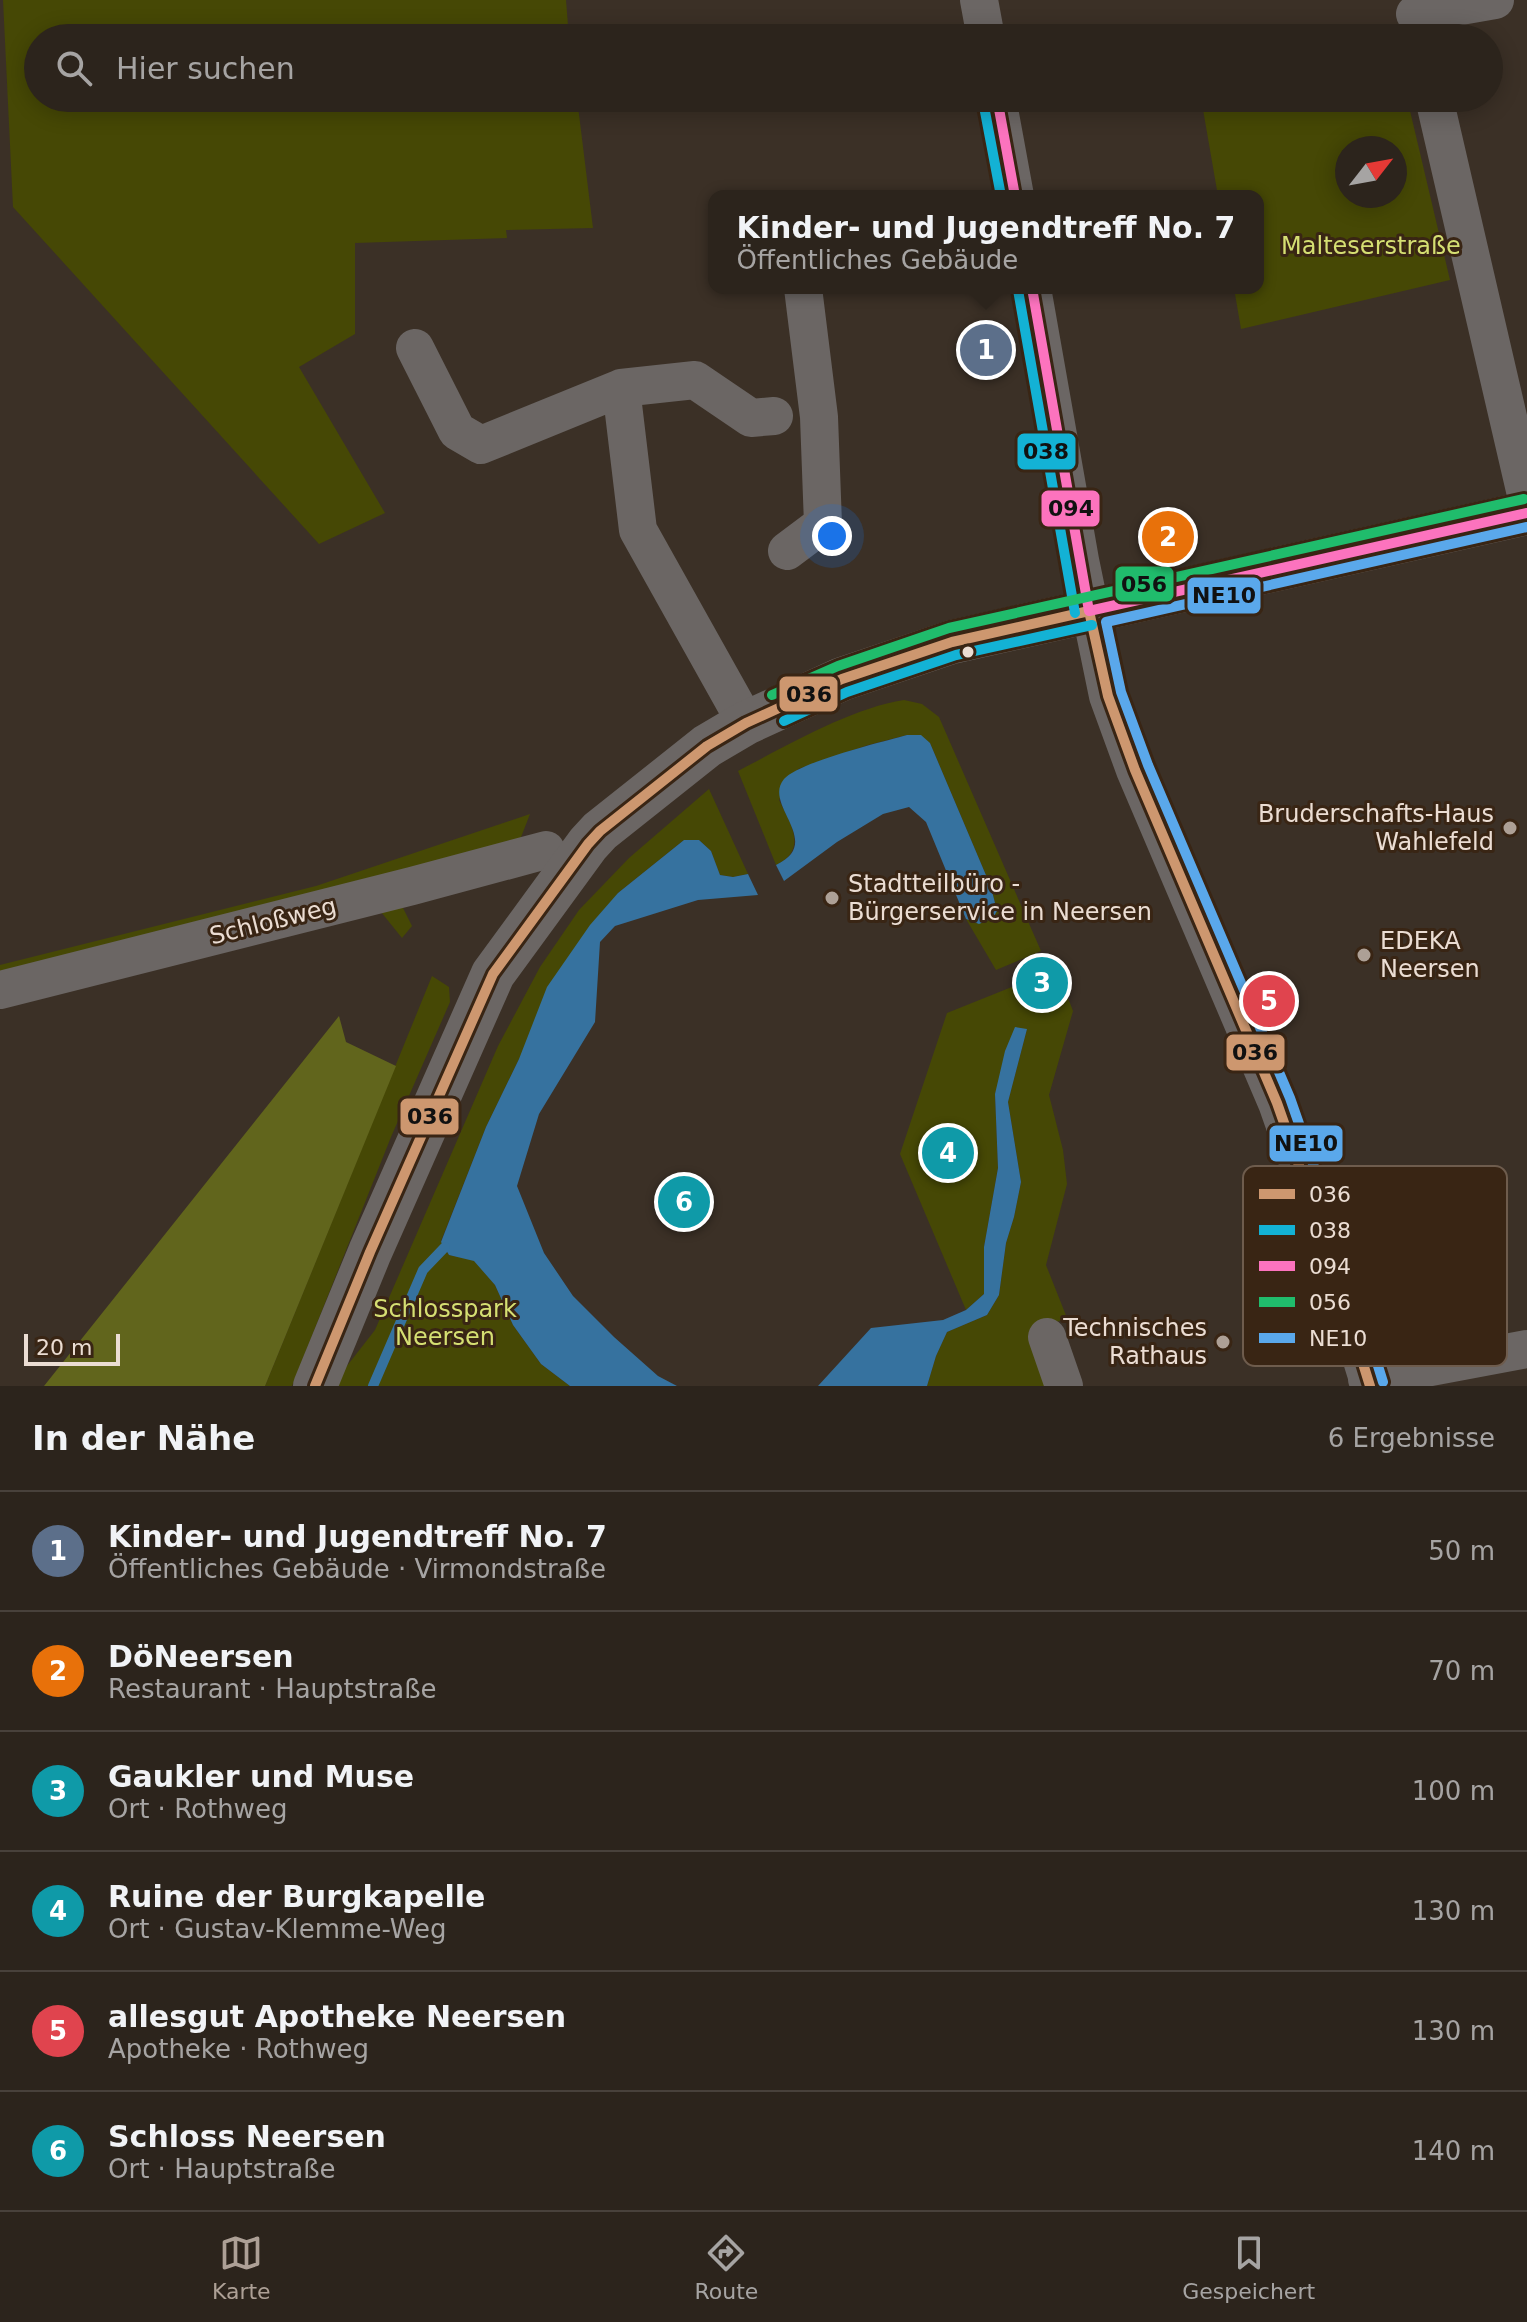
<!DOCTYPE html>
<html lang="de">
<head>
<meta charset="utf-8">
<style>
  :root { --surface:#2c241c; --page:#342c25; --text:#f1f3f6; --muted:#a6a4a3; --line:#48413b; --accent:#ada096 }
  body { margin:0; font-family:"DejaVu Sans",sans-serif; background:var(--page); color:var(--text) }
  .compass { position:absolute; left:1335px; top:136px; width:72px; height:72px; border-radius:50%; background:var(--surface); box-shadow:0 4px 20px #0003; rotate:59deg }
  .scale { position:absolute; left:24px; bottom:20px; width:96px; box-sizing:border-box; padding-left:8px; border:4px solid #ebddd3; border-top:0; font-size:22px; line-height:28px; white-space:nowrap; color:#ebddd3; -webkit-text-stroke:6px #392514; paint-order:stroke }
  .you { position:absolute; left:832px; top:536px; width:28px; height:28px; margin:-20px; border:6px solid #fff; border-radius:50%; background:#1a73e8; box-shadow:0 0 0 12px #1a73e833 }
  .badge { display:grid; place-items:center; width:52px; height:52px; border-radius:50%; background:var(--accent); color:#fff; font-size:26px; font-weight:700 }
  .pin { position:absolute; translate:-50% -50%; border:4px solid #fff; box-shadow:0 2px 8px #0006 }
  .popup { position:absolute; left:708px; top:190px; width:556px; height:104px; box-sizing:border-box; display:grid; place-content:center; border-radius:16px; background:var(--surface); filter:drop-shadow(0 2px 6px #0005); font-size:26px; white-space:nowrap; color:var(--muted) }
  .popup b { font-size:30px; color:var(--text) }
  .popup::after { content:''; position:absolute; left:50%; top:100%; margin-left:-16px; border:16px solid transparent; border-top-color:var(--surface) }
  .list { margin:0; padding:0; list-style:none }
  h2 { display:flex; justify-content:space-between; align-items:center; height:104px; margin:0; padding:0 32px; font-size:34px }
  h2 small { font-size:26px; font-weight:400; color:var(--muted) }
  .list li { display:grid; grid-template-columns:52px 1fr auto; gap:24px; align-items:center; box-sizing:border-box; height:120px; padding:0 32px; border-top:2px solid var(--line) }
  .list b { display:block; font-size:30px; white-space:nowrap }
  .list p { margin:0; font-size:26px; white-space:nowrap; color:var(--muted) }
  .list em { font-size:26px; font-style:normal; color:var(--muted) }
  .icon { flex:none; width:44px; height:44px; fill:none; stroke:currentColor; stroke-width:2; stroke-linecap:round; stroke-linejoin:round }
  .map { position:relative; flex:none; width:1527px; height:1386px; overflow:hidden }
  .search { position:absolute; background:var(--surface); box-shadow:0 4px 20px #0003; left:24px; right:24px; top:24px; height:88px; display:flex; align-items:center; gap:20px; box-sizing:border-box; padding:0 28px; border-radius:44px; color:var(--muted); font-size:30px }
  .sheet { height:824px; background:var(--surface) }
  nav { display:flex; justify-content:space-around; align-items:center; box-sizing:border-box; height:112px; border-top:2px solid var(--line); background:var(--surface); font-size:22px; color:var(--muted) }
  nav a { display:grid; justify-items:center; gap:4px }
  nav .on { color:var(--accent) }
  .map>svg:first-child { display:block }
</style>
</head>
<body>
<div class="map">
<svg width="1527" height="1386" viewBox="0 0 1527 1386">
  <rect width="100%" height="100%" fill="#3b3026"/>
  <path fill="#464805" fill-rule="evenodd" d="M 3,0 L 566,0 L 569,38 L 38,38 L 38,98 L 577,98 L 593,228 L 506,230 L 507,238 L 355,243 L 355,334 L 299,367 L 385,513 L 319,544 L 13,207 Z
    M 1201,98 L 1407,98 L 1450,280 L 1241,329 L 1234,288 L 1258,288 L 1258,196 L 1218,196 ZM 1347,148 L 1395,148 L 1395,196 L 1347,196 Z
    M 904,700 L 922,704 L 939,717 L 1041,951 L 996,970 L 966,919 L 979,923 L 993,918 L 997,911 L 991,887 L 930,743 L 907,735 L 868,745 L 798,769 L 779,800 C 791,824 808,850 776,865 L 738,771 C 786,746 851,708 904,700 Z
    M 709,789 L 748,874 L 733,877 L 720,875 L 711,851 L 699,840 L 684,840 L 618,893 L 519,1059 L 486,1127 L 441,1241 L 449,1255 L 474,1260 L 495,1285 L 513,1325 L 541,1364 L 570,1386 L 337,1386 L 343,1371 L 375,1330 L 498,1046 L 540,967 L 579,910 L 629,858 Z
    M 530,814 L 518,845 L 0,981 L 0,965 L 316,886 Z
    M 402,906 L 412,926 L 402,938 L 377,907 Z
    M 1057,969 L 1073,1011 L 1049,1095 L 1063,1150 L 1067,1184 L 1046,1265 L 1067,1318 L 1032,1332 L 1047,1386 L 927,1386 L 936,1356 L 947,1332 L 987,1315 L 999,1295 L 1006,1243 L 1014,1217 L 1021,1182 L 1008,1102 L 1027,1029 L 995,1094 L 998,1168 L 984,1247 L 984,1294 L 966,1310 L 900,1154 L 947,1013 Z
    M 432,976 L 449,987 L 450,1002 L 391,1137 L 292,1386 L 265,1386 Z"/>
  <path fill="#61651c" d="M 339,1016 L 346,1042 L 396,1066 L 265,1386 L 44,1386 Z"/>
  <path fill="#36729f" d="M 907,735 L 921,735 L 930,743 L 991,887 L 997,911 L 993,918 L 979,924 L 966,919 L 926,822 L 909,807 L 883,814 L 837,842 L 784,881 L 776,865 C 825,842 762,805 784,779 C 799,762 882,742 907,735 Z
    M 684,840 L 699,840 L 711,851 L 720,875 L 733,877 L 748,874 L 758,895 L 698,900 L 615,926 L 600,942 L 595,1022 L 539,1114 L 517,1186 L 544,1253 L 573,1296 L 614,1337 L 658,1376 L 677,1386 L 570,1386 L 541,1364 L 513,1325 L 495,1285 L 474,1261 L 449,1255 L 441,1242 L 486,1127 L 519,1059 L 547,987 L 590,925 L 618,893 Z
    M 1015,1027 L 1027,1029 L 1008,1102 L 1021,1182 L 1014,1217 L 1006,1243 L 999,1295 L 987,1315 L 947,1332 L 936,1356 L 927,1386 L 818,1386 L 871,1328 L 943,1320 L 966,1310 L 984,1294 L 984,1247 L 998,1168 L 995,1094 L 1005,1051 Z"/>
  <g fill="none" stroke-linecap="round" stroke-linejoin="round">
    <path stroke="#36729f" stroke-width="10" d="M 373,1386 L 423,1270 L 445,1247"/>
    <path stroke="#6b6664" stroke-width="38" d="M 979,0 L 986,38
      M 1415,14 L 1495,0
      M 997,98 L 1015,196
      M 1434,98 L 1527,499
      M 1032,288 L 1080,560 L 1108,696 L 1135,770 L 1277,1103 L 1320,1225 L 1370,1386
      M 415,348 L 457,431 L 481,445 L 621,388 L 638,530 L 746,723
      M 621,388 L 695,380 L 751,418 L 774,416
      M 787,551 L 823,524 L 819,417 L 803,288
      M 0,990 L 412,886 L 546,850
      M 1047,1337 L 1064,1386
      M 1367,1379 L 1527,1349"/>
    <path stroke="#6b6664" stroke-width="44" d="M 315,1386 L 370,1252 L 493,974 L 588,844 L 600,831 L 707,746 L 746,723 L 842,679 L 952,642 L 1527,513"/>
    <defs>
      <path id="bus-1" d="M 1089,611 L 1108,696 L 1135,770 L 1277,1103 L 1320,1225 L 1370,1386
        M 315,1386 L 370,1252 L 493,974 L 588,844 L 600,831 L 707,746 L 746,723 L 842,679 L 952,642 L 1089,611"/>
      <path id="bus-2" d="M 983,101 L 1001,196
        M 1018,290 L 1075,613
        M 784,721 L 847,692 L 956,655 L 1092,625"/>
      <path id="bus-3" d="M 997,98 L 1015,196
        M 1032,288 L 1089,611
        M 1089,611 L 1527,513"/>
      <path id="bus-4" d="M 772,695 L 838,666 L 949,628 L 1524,499"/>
      <path id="bus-5" d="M 1383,1382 L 1333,1221 L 1290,1098 L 1148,765 L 1121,692 L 1106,622 L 1527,527"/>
    </defs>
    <use href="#bus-1" stroke="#392514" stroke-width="16"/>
    <use href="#bus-2" stroke="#392514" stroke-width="16"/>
    <use href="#bus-3" stroke="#392514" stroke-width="16"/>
    <use href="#bus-4" stroke="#392514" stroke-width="16"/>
    <use href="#bus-5" stroke="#392514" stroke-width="16"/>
    <use href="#bus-1" stroke="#cd976f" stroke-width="10"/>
    <use href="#bus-2" stroke="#13b2d5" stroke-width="10"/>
    <use href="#bus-3" stroke="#fc73be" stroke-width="10"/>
    <use href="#bus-4" stroke="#20bc6c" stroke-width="10"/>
    <use href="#bus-5" stroke="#5aa8eb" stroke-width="10"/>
  </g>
  <circle fill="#ebddd3" stroke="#392514" stroke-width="3" cx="968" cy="652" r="7"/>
  <g fill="#ada096" stroke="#392514" stroke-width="3">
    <circle cx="1510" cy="828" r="8"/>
    <circle cx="832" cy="898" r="8"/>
    <circle cx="1364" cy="955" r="8"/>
    <circle cx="1223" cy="1342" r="8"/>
  </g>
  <g text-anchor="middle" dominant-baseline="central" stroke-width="6" stroke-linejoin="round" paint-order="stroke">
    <g font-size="24" fill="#d5df72" stroke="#392514">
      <text x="1371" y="246">Malteserstraße</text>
      <text x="445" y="1309">Schlosspark<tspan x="445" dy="28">Neersen</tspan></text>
    </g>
    <g font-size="24" fill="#ebddd3" stroke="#392514" text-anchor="end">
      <text x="1494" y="814">Bruderschafts-Haus<tspan x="1494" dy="28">Wahlefeld</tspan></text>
      <text x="848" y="884" text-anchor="start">Stadtteilbüro -<tspan x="848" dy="28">Bürgerservice in Neersen</tspan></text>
      <text x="1380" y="941" text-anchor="start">EDEKA<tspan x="1380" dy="28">Neersen</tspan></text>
      <text x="1207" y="1328">Technisches<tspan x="1207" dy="28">Rathaus</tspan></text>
    </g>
    <g font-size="24" fill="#ebddd3" stroke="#392514">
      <text transform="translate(273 921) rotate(-14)">Schloßweg</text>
    </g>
  </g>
  <rect x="1243" y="1166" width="264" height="200" rx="12" fill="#392514" stroke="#6e5c4d" stroke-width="2"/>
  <rect x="1259" y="1189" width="36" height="10" fill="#cd976f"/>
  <rect x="1259" y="1225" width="36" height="10" fill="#13b2d5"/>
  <rect x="1259" y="1261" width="36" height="10" fill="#fc73be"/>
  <rect x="1259" y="1297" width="36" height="10" fill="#20bc6c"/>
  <rect x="1259" y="1333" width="36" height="10" fill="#5aa8eb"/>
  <g font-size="22" fill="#ebddd3">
    <text x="1309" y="1202">036</text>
    <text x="1309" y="1238">038</text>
    <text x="1309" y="1274">094</text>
    <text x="1309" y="1310">056</text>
    <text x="1309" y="1346">NE10</text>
  </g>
  <g stroke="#392514" stroke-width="3">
    <rect x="1016" y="432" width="61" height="39" rx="8" fill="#13b2d5"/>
    <rect x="1040" y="489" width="61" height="39" rx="8" fill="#fc73be"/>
    <rect x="1114" y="565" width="61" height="38" rx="8" fill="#20bc6c"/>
    <rect x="1186" y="576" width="76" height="39" rx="8" fill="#5aa8eb"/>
    <rect x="778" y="675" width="61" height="38" rx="8" fill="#cd976f"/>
    <rect x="1225" y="1033" width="61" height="39" rx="8" fill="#cd976f"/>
    <rect x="399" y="1097" width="61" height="39" rx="8" fill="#cd976f"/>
    <rect x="1268" y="1124" width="76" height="39" rx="8" fill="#5aa8eb"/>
  </g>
  <g font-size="22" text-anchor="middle" font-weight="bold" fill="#111">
    <text x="1046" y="459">038</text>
    <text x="1071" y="516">094</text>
    <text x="1144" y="592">056</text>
    <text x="1224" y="603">NE10</text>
    <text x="809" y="702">036</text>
    <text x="1255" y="1060">036</text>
    <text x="430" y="1124">036</text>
    <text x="1306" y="1151">NE10</text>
  </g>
</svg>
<svg class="compass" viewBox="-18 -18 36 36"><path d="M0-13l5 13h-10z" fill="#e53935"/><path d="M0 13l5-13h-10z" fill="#a6a4a3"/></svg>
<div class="scale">20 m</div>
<div class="you"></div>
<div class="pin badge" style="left:986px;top:350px;background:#5c6f8a">1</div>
<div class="popup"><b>Kinder- und Jugendtreff No. 7</b>Öffentliches Gebäude</div>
<div class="pin badge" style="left:1168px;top:537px;background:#e8710a">2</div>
<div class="pin badge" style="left:1042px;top:983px;background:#0f9aa8">3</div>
<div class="pin badge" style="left:948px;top:1153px;background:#0f9aa8">4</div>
<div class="pin badge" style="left:1269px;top:1001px;background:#e0444e">5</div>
<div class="pin badge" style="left:684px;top:1202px;background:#0f9aa8">6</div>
<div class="search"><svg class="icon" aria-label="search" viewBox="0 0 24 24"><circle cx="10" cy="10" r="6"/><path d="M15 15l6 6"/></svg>Hier suchen</div>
</div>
<section class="sheet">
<h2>In der Nähe<small>6 Ergebnisse</small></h2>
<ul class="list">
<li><span class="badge" style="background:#5c6f8a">1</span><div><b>Kinder- und Jugendtreff No. 7</b><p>Öffentliches Gebäude · Virmondstraße</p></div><em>50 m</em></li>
<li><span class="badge" style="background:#e8710a">2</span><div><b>DöNeersen</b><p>Restaurant · Hauptstraße</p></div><em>70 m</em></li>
<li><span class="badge" style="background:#0f9aa8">3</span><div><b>Gaukler und Muse</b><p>Ort · Rothweg</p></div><em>100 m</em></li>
<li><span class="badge" style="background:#0f9aa8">4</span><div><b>Ruine der Burgkapelle</b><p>Ort · Gustav-Klemme-Weg</p></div><em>130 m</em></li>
<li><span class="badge" style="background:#e0444e">5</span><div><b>allesgut Apotheke Neersen</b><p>Apotheke · Rothweg</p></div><em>130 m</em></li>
<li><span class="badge" style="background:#0f9aa8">6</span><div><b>Schloss Neersen</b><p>Ort · Hauptstraße</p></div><em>140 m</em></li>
</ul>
</section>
<nav>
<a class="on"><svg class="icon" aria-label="map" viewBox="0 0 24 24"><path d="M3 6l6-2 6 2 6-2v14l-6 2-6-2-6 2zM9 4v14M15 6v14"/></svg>Karte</a>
<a><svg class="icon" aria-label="directions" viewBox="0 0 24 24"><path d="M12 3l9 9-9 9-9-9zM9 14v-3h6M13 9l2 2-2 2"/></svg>Route</a>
<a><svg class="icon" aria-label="saved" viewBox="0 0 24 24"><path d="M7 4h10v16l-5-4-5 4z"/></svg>Gespeichert</a>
</nav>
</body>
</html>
